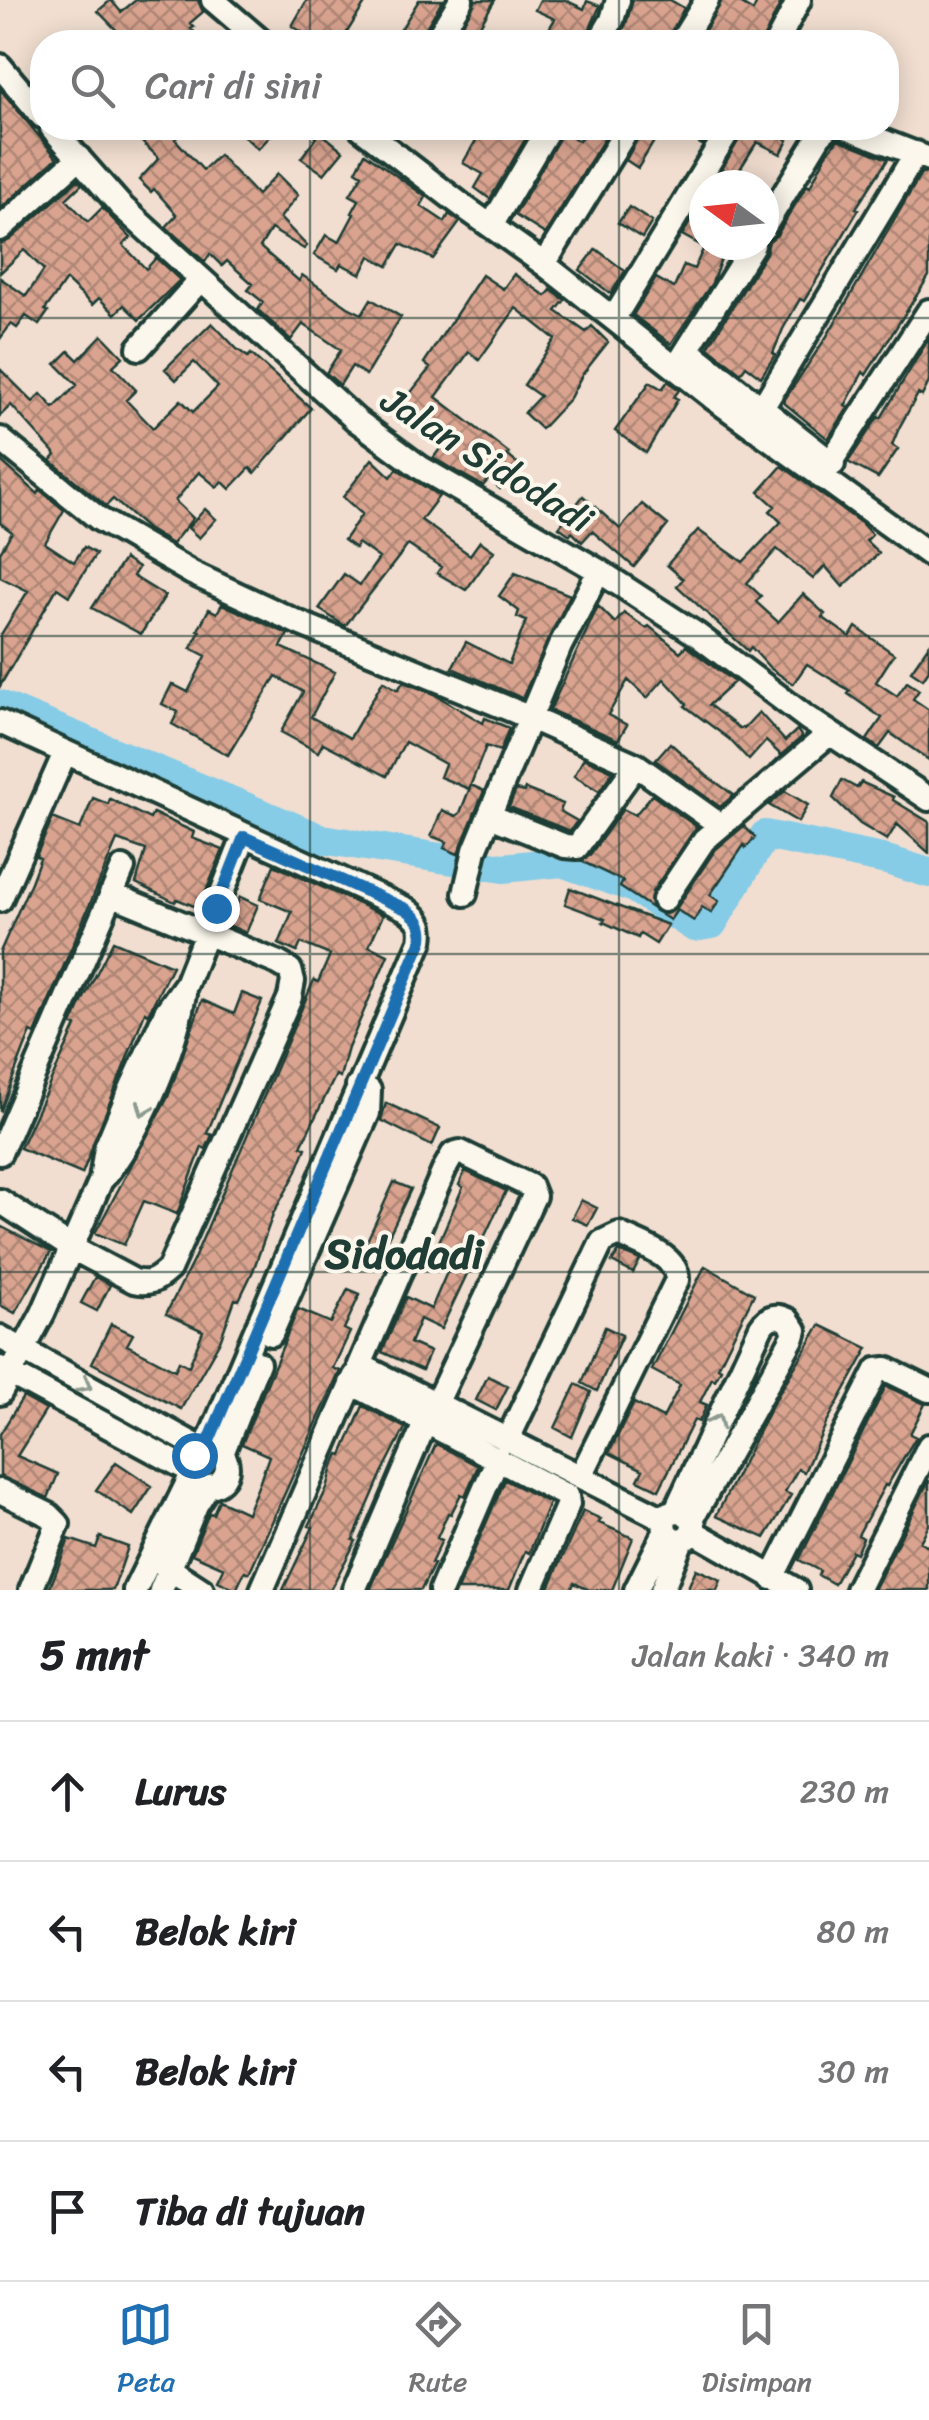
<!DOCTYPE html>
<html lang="id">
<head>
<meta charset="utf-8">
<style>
  :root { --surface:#fff; --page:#f2f2f2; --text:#202124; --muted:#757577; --line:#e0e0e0; --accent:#1f6fb2 }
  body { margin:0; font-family:Sriracha,sans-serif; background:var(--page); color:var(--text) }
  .compass { position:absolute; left:689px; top:170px; width:90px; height:90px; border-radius:50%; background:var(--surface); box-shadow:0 5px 25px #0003; rotate:285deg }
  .stop { position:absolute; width:30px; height:30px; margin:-22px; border:8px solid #1f6fb2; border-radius:50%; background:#fff }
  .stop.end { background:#1f6fb2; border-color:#fff; box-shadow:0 2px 10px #0008 }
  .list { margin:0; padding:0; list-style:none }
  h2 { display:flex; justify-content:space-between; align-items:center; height:130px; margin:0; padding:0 40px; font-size:42px }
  h2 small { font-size:32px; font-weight:400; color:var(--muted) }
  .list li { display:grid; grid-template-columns:65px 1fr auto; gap:30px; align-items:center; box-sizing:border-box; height:140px; padding:0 40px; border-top:2px solid var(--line) }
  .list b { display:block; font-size:38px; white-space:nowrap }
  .list em { font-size:32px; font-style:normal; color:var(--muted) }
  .icon { flex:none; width:55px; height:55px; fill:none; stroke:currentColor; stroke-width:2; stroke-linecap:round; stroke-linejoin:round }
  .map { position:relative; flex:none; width:929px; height:1590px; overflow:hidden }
  .search { position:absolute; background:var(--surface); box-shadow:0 5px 25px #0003; left:30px; right:30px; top:30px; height:110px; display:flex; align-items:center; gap:25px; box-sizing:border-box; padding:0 35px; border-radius:40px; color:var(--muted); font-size:38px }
  .sheet { height:690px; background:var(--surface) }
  nav { display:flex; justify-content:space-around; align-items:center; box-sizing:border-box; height:140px; border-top:2px solid var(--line); background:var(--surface); font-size:28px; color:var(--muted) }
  nav a { display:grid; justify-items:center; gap:5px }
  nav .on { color:var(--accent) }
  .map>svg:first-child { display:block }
</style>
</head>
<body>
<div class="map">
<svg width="929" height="1590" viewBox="0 0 929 1590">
  <defs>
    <pattern id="building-cross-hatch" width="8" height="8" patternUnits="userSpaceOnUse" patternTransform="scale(2.5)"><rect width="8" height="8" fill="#d9a38f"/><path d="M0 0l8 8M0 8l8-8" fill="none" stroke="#af8676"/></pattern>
  </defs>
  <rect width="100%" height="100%" fill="#f1ded0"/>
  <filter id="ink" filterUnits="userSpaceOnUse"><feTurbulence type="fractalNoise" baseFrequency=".01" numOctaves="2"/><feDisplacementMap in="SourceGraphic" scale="20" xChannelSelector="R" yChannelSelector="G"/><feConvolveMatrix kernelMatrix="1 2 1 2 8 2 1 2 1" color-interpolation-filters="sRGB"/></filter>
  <g filter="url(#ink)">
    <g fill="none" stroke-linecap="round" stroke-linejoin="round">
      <path stroke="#86cce7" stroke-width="30" d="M 0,705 L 322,839 L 503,868 L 562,862 L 632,887 L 694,927 L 712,924 L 765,835 L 887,860 L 929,873"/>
    </g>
    <path fill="url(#building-cross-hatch)" stroke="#1f3d34" stroke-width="2.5" d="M 111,0 L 121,12 L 136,0 L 198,0 L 203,12 L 190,23 L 194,27 L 191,29 L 205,42 L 128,42 L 98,11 Z
      M 307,0 L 367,0 L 341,42 L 319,42 L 292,26 Z
      M 419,0 L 443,0 L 417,42 L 393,42 Z
      M 476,0 L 495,0 L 470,42 L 452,42 Z
      M 540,0 L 565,0 L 584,9 L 587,1 L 600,6 L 584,42 L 564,38 L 562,42 L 541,42 L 555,19 L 535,10 Z
      M 633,0 L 670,0 L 684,8 L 666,42 L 616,42 L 626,24 Z
      M 722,0 L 735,0 L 753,11 L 758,0 L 782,0 L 762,42 L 702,42 L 699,41 Z
      M 0,89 L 57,158 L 0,209 Z
      M 127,128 L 187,128 L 175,139 L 203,170 L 219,155 L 257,195 L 277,174 L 298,195 L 280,218 L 307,246 L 304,249 L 271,229 L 260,247 L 299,281 L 302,275 L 348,307 L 362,314 L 371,299 L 401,317 L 366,375 L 352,366 L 340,385 L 326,373 L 341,350 L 303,324 L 291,340 L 258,310 L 263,302 L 248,290 L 253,284 L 227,261 L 222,266 L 210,254 L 205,262 L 166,227 L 177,215 L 154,189 L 151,192 L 139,180 L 159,158 Z
      M 235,128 L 278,128 L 258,149 Z
      M 483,128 L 532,128 L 490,199 L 475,188 L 483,174 L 463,163 Z
      M 588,128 L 611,128 L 545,234 L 515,215 L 563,131 L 579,141 Z
      M 643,128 L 662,128 L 638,168 L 626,160 Z
      M 676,128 L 713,128 L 702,145 Z
      M 745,128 L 766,128 L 788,140 L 781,154 L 757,142 L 730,185 L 719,185 L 715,182 Z
      M 320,132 L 343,151 L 324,174 L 301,158 Z
      M 838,139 L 888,159 L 856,208 L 859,209 L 804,301 L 800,299 L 783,329 L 773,353 L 775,355 L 761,377 L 746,366 L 741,373 L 708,347 L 766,253 L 769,241 L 777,235 L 807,185 L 810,187 L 826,155 Z
      M 365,153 L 426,197 L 421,206 L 445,222 L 449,214 L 460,222 L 433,259 L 401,244 L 388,266 L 370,256 L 361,274 L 341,264 L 338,269 L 314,255 L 326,235 L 339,242 L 354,214 L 352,213 L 359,200 L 350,195 L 362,175 L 356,171 Z
      M 922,172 L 929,174 L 929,276 L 866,375 L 863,372 L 845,406 L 848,408 L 828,439 L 783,402 L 827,336 Z
      M 78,180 L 82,184 L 66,199 L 88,222 L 102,208 L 131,238 L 123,245 L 146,269 L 156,258 L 180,280 L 139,320 L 124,305 L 115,314 L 99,298 L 92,305 L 66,280 L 45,310 L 48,312 L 39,325 L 26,316 L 17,328 L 11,324 L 0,339 L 0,278 L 26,296 L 44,270 L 24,250 L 0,273 L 0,244 L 10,240 Z
      M 702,203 L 704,204 L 704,247 L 682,235 Z
      M 629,207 L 652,222 L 642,238 L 618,223 Z
      M 705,245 L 726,245 L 712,283 L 671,344 L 633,315 L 656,278 L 674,288 L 684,265 L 694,269 Z
      M 596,249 L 625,271 L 611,294 L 580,270 Z
      M 514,274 L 546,296 L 551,290 L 565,300 L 556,311 L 586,332 L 592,326 L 608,342 L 582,375 L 570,398 L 541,429 L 524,413 L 540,396 L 524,385 L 555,339 L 516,308 L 479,360 L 469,352 L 436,397 L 509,453 L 507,455 L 520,466 L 500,489 L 489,479 L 483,486 L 433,458 L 443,445 L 398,409 L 430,368 L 424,363 L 482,275 L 503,289 Z
      M 212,323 L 237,349 L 248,357 L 251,354 L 311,408 L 255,473 L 250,468 L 230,489 L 222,481 L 217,487 L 199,472 L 175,501 L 193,518 L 172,544 L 147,529 L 113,499 L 106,506 L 51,461 L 56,455 L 11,405 L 0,416 L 0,369 L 33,402 L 41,394 L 54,408 L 77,385 L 56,364 L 69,351 L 78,360 L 102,335 L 123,357 L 113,366 L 136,390 L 126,400 L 153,428 L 181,400 L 193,412 L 218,387 L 194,362 L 176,380 L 165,369 Z
      M 929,338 L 929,382 L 922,396 L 918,394 L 899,428 L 892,445 L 898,449 L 878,478 L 848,462 L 878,417 L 881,418 Z
      M 668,381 L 679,390 L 674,397 L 678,399 L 646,453 L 615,431 L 650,382 L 662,389 Z
      M 372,459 L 391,477 L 397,469 L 439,496 L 421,520 L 470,555 L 480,541 L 494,551 L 466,590 L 437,573 L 441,567 L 408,545 L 345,626 L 319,609 L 344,574 L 360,585 L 379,558 L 358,543 L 355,548 L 344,540 L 362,514 L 343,497 Z
      M 0,460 L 38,494 L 40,490 L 64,510 L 45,543 L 74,562 L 84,547 L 96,554 L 69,596 L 57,588 L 0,686 L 0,636 L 28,591 L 0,577 L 0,552 L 12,532 L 0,523 Z
      M 782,466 L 861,523 L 872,535 L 866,541 L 879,553 L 843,587 L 825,566 L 813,579 L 777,549 L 747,583 L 761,596 L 756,602 L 778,622 L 803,594 L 825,614 L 822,617 L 850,637 L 856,627 L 894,654 L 876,682 L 897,696 L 907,682 L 919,690 L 913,699 L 929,710 L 929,760 L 890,733 L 879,748 L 867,740 L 882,718 L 848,694 L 850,691 L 807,664 L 793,684 L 770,668 L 751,647 L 748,651 L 677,586 L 683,579 L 667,565 L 698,530 L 743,562 L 781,522 L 770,511 L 775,506 L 759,492 Z
      M 583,496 L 620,529 L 642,504 L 668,525 L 634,567 L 592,531 L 582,542 L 572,532 L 570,535 L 559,527 Z
      M 205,509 L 216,519 L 199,538 L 188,528 Z
      M 124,559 L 138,568 L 133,576 L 165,596 L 141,634 L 92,608 Z
      M 515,573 L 570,595 L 522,698 L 452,668 L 466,642 L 509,664 L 526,621 L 517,617 L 519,611 L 499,596 Z
      M 222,604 L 288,634 L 281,647 L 335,672 L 311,717 L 350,738 L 383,681 L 398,690 L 403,682 L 432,693 L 483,723 L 485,718 L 509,728 L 500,751 L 486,746 L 469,789 L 440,777 L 445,764 L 405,742 L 387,776 L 323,743 L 318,752 L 281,732 L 303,692 L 276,676 L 228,755 L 172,724 L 178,712 L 162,704 L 172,684 L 188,692 L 206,656 L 191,648 L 200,631 L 198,630 L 209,609 L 217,613 Z
      M 598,606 L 615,623 L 624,613 L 646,628 L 649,626 L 680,652 L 686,646 L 734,682 L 709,705 L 739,728 L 744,728 L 759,712 L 785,741 L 797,730 L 802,737 L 781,755 L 766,741 L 749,760 L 729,739 L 685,706 L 687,704 L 664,679 L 647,698 L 628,680 L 608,715 L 627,725 L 618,740 L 550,710 Z
      M 929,645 L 929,670 L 923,679 L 911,671 Z
      M 670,743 L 707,776 L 734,795 L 720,807 L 655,760 Z
      M 584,758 L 613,771 L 599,791 L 574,776 Z
      M 842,780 L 857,788 L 861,782 L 894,797 L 893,800 L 929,822 L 929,853 L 897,824 L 887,840 L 860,824 L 833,798 Z
      M 471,785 L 484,791 L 458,854 L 444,848 L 447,842 L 431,836 L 442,810 L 456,816 L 460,813 Z
      M 525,789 L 563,804 L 560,811 L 577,821 L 570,831 L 509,807 L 516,790 L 524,792 Z
      M 785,791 L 808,805 L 798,822 L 769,805 Z
      M 652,795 L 697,827 L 652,892 L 652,908 L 620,887 L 623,881 L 581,861 L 589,856 L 623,809 L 635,815 Z
      M 93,798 L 108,804 L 110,799 L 150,819 L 153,813 L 194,832 L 192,838 L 223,850 L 199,908 L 177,899 L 175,902 L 136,883 L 146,850 L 117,840 L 35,1034 L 31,1032 L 24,1049 L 0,1112 L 0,952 L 31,882 L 40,858 L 36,856 L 53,818 L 80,829 Z
      M 744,826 L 755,837 L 746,848 L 744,845 L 710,895 L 719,901 L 711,913 L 702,907 L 694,921 L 677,910 L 670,920 L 662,915 L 676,909 L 715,850 Z
      M 274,865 L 383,915 L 369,946 L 388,955 L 348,1048 L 340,1077 L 336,1075 L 301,1146 L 306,1148 L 295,1175 L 273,1214 L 253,1271 L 239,1300 L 235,1299 L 220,1341 L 181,1409 L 92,1363 L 111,1324 L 133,1334 L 127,1345 L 175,1370 L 179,1361 L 189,1366 L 203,1331 L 166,1314 L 193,1261 L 314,980 L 318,982 L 330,955 L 301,943 L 297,952 L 279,944 L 292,912 L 260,899 Z
      M 570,888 L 617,906 L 668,925 L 656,944 L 640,934 L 638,938 L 603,922 L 605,919 L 565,904 Z
      M 240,897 L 258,905 L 246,933 L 228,925 Z
      M 113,941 L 172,966 L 148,1014 L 145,1012 L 82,1174 L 20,1148 L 76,1026 L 72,1025 L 81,1004 Z
      M 242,993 L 262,1001 L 207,1133 L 212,1135 L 206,1149 L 202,1147 L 177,1214 L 144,1201 L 124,1245 L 95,1233 L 168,1097 L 202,1000 L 234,1014 Z
      M 386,1103 L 440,1128 L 432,1146 L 381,1120 Z
      M 465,1171 L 506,1191 L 441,1329 L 420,1319 L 410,1343 L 430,1352 L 422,1370 L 382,1352 L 406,1297 L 431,1309 L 448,1270 L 430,1262 L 463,1187 L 459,1185 Z
      M 394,1182 L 411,1189 L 382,1250 L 366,1243 Z
      M 581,1200 L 597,1208 L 588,1225 L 572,1218 Z
      M 0,1226 L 51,1252 L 15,1313 L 0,1305 Z
      M 619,1251 L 640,1260 L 633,1273 L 612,1262 Z
      M 705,1266 L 754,1294 L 718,1367 L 721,1369 L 715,1380 L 712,1378 L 700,1402 L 707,1405 L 699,1422 L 694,1420 L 659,1490 L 638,1480 L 643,1470 L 609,1453 L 634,1403 L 663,1418 L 680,1385 L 652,1370 Z
      M 95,1277 L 110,1285 L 97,1311 L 81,1303 Z
      M 348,1289 L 360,1294 L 344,1329 L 350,1332 L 333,1368 L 340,1371 L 249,1573 L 245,1571 L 236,1590 L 218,1581 L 224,1568 L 192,1554 L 209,1513 L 213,1514 L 219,1500 L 247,1513 L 259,1484 L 269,1456 L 242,1444 L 298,1309 L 331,1323 Z
      M 820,1325 L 868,1348 L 827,1422 L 804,1472 L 798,1469 L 785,1492 L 791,1495 L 765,1538 L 716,1516 L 772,1405 Z
      M 605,1327 L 622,1335 L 597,1391 L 582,1383 Z
      M 488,1376 L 508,1386 L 496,1410 L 476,1400 Z
      M 576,1384 L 591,1392 L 572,1437 L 555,1428 Z
      M 886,1386 L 925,1404 L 910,1434 L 916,1437 L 887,1486 L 885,1485 L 858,1535 L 863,1538 L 856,1553 L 852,1551 L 834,1584 L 818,1575 L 820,1571 L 799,1560 Z
      M 23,1397 L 46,1410 L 17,1456 L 58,1474 L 48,1498 L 0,1476 L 0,1434 Z
      M 363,1406 L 405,1428 L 382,1473 L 353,1540 L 356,1541 L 330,1590 L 283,1590 L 313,1527 L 309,1526 L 327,1488 L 333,1467 L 339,1454 L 342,1455 Z
      M 436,1444 L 478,1466 L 465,1496 L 461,1494 L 451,1514 L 448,1513 L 437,1538 L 442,1540 L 431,1563 L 434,1564 L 421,1590 L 370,1590 Z
      M 116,1462 L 152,1486 L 133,1515 L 96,1490 Z
      M 505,1480 L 549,1503 L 535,1539 L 529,1553 L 525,1551 L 509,1590 L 457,1590 Z
      M 929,1480 L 929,1525 L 920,1542 L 929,1546 L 929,1590 L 874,1590 Z
      M 583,1511 L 601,1519 L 599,1523 L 633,1538 L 612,1590 L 589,1590 L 574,1583 L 571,1590 L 548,1590 Z
      M 100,1537 L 128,1547 L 113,1590 L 49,1590 L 69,1539 L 96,1548 Z
      M 696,1569 L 721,1580 L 717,1590 L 687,1590 Z"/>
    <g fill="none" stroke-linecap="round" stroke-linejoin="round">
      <defs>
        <path id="minor" d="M 213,0 L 262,42
          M 435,42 L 461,0
          M 599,42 L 612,20 L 618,0
          M 681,42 L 707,0
          M 777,42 L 799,0
          M 0,66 L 42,116
          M 52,128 L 120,205 L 356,420 L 421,468 L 599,571 L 696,634 L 807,718 L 929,799
          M 361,128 L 464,207 L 544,264 L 712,397 L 929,554
          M 849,128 L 929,159
          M 491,226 L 549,128
          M 764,227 L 820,135 L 828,128
          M 0,229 L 79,158
          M 544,264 L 628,128
          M 614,318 L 730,128
          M 139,348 L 200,280
          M 689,351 L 833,464
          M 680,361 L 753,245
          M 762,408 L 916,153
          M 0,439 L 99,519 L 192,573 L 299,623 L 512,710 L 636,765 L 720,825
          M 821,477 L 929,311
          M 0,722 L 406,909 C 419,919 424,924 421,941 L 206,1448
          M 490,816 L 565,846 L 577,847 L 636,765
          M 465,894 L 475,850 L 560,646 L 599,571
          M 0,900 L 65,753
          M 664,900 L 704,840 L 829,734
          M 0,1153 L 123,868
          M 103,1178 C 139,1135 175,1050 184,994
          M 0,1201 L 72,1248 L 134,1281 C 150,1285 157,1280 169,1269 L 290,997 L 293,981 L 290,970 L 278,963 L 111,894
          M 271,1334 L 368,1113 L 369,1090 L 358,1086
          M 0,1337 L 202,1449
          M 0,1368 L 189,1470
          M 351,1383 L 567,1496 L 568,1504 L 531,1590
          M 0,1393 L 43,1313 L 101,1180 L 106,1148 L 126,1100 L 166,1012 L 186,984 L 244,837
          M 436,1404 L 534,1196 L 530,1186 L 460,1152 L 453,1154 L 445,1168 L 360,1365 C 461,1417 563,1467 664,1519
          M 508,1439 L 602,1242 L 619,1234 C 638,1244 678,1255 677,1280 L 581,1476
          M189 1467a19 19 0 1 1 38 0a19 19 0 1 1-38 0Z
          M 222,1454 L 258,1363
          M 0,1491 L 49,1515 L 58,1524 L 31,1590
          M 676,1510 L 761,1327 C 768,1316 777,1314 788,1320 L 795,1330 L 793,1337 L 692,1519 L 694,1525 L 689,1537 L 675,1541 L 665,1532 L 664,1519 L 669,1513 L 681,1510 L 692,1519
          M 692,1531 L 796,1590
          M 159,1562 L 202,1590
          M 772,1578 L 877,1370 L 886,1369 L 929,1390
          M 135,1590 L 191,1476
          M 161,1590 L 196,1505 L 208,1486
          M 262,1590 L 355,1376
          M 354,1590 L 426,1421
          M 441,1590 L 498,1458
          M 636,1590 L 665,1532
          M 662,1590 L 682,1540
          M 857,1590 L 929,1446"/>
      </defs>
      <use href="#minor" stroke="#1f3d34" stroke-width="30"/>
      <use href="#minor" stroke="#fbf7ec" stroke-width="22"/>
    </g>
    <defs><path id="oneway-chevron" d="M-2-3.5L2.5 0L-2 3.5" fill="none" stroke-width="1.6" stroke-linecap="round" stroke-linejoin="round" transform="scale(2.5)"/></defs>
    <g stroke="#8d9a90">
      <use href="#oneway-chevron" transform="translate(144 1109) rotate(113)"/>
      <use href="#oneway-chevron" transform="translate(85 1385) rotate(29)"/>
      <use href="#oneway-chevron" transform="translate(717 1421) rotate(-65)"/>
    </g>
  </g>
  <g fill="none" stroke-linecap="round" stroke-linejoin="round" filter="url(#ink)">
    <path stroke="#1f6fb2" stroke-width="12" d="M 194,1455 L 206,1448 L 422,940 C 424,924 419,919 406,909 L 244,837 L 216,908"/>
  </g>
  <path fill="none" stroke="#1f3d34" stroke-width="2.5" stroke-opacity="0.55" d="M 310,0 L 310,42M 619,0 L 619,42M 310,128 L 310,1590M 619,128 L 619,1590M 0,318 L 929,318M 0,636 L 929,636M 0,954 L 929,954M 0,1272 L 929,1272"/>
  <g text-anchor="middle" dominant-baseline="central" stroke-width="8" stroke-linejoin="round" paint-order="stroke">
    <g font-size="38" fill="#1f3d34" stroke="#fbf7ec">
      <text transform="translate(487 460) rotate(32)">Jalan Sidodadi</text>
    </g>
    <g font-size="42" font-weight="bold" fill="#1f3d34" stroke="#fbf7ec">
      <text x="404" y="1254">Sidodadi</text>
    </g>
  </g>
</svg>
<svg class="compass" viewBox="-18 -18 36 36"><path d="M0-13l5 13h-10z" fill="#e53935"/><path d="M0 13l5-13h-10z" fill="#757577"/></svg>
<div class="stop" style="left:194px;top:1455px"></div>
<div class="stop end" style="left:216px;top:908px"></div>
<div class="search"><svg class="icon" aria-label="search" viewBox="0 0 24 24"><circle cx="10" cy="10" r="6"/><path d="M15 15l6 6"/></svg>Cari di sini</div>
</div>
<section class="sheet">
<h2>5 mnt<small>Jalan kaki · 340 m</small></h2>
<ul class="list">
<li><svg class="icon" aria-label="ahead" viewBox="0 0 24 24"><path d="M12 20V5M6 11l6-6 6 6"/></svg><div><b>Lurus</b></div><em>230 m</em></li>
<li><svg class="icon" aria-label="left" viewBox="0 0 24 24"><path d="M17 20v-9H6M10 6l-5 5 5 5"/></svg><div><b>Belok kiri</b></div><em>80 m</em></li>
<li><svg class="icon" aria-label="left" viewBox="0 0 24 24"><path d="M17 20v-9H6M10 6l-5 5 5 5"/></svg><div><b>Belok kiri</b></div><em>30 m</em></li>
<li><svg class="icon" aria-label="arrive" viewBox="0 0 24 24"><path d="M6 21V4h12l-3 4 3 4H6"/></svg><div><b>Tiba di tujuan</b></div></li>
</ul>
</section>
<nav>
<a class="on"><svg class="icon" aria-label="map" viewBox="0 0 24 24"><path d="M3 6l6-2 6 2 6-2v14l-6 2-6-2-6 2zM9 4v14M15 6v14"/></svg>Peta</a>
<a><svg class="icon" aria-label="directions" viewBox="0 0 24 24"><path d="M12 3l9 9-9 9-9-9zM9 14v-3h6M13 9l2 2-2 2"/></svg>Rute</a>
<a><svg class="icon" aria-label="saved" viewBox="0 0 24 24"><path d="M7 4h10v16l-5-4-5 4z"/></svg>Disimpan</a>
</nav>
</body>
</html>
